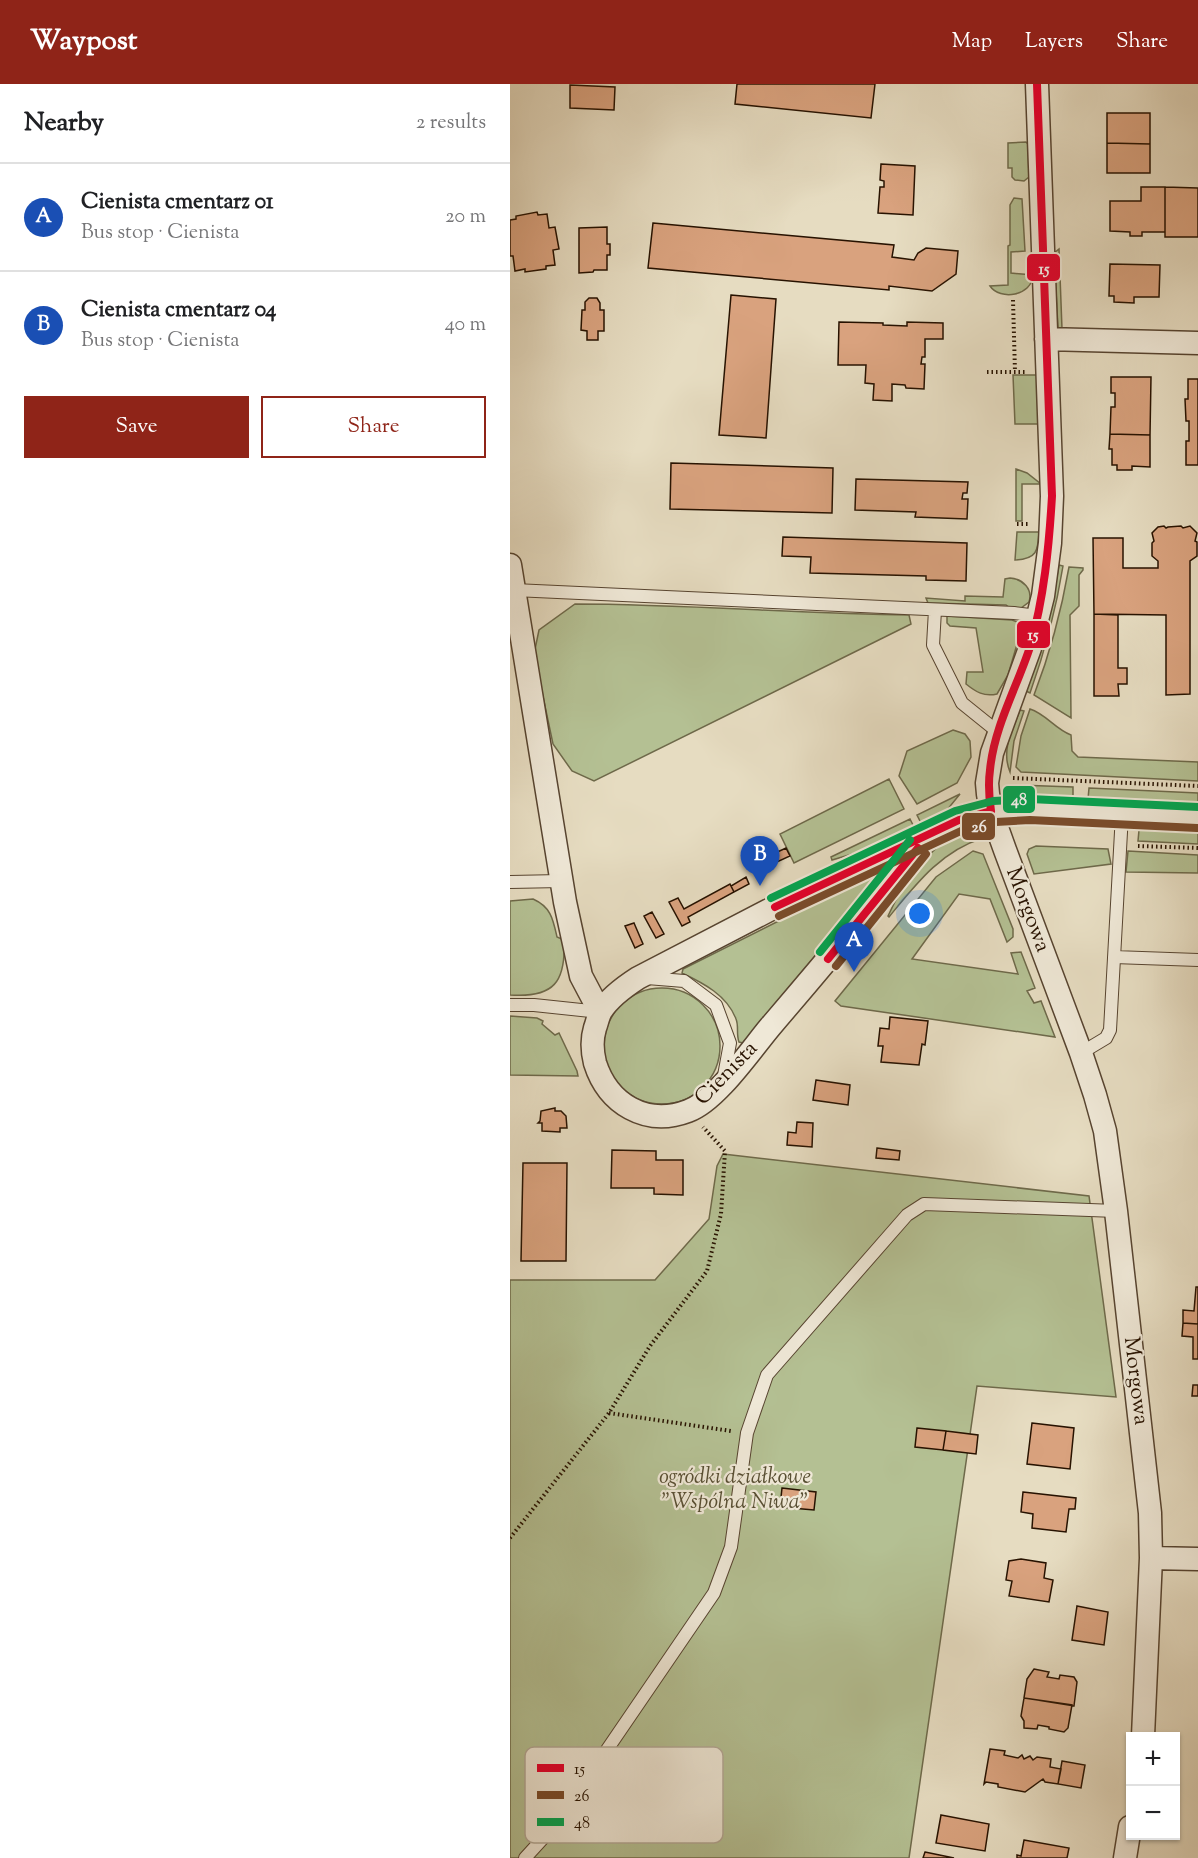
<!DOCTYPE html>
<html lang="en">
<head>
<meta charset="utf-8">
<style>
  :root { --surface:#fff; --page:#f2f2f2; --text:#202124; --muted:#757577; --line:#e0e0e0; --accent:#8f2418 }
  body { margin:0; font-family:"Sorts Mill Goudy",serif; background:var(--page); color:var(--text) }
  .controls { position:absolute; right:18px; bottom:18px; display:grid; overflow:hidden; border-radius:0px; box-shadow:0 2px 4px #0004 }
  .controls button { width:54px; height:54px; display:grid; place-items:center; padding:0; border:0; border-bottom:2px solid var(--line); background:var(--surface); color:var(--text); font:30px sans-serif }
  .you { position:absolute; left:410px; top:830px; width:21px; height:21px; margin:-15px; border:4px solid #fff; border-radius:50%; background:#1a73e8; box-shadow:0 0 0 9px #1a73e833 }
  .badge { display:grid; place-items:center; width:39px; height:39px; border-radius:50%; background:var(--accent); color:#fff; font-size:20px; font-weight:700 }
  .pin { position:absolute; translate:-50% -50px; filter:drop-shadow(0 2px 3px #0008) }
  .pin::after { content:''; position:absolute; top:32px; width:21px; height:18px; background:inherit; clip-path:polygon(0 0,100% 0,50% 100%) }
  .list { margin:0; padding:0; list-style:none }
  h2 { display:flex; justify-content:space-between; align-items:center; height:78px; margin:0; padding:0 24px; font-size:26px }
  h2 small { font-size:20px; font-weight:400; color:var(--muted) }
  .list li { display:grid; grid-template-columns:39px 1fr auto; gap:18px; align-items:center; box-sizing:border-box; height:108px; padding:0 24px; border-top:2px solid var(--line) }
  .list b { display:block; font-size:22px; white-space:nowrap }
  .list p { margin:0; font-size:20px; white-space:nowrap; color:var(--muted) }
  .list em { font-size:20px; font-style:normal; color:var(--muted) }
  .actions { display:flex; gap:12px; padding:18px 24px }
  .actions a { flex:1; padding:14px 0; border:2px solid var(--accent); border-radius:0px; text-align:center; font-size:21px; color:var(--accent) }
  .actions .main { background:var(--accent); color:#fff }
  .map { position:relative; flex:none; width:688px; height:1774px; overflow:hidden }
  header { display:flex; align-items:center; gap:36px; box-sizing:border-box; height:84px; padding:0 30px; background:var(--accent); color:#fff }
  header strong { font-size:28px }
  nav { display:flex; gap:33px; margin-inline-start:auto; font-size:21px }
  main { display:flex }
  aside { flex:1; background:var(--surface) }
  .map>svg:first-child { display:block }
</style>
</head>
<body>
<header>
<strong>Waypost</strong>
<nav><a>Map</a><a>Layers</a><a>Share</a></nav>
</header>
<main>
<aside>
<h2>Nearby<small>2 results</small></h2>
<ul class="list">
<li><span class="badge" style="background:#1a4fb4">A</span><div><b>Cienista cmentarz 01</b><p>Bus stop · Cienista</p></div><em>20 m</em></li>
<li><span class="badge" style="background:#1a4fb4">B</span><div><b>Cienista cmentarz 04</b><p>Bus stop · Cienista</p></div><em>40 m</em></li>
</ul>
<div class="actions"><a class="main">Save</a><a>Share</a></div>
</aside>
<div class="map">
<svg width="688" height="1774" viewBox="0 0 688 1774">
  <rect width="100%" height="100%" fill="#e6dcc1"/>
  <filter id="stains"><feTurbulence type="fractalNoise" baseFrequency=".00333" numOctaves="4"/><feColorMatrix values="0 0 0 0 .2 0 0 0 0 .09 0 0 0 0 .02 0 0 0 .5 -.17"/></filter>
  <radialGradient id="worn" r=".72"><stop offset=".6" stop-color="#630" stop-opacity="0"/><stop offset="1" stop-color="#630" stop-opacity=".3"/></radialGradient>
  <path fill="#b4c093" stroke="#6e694a" stroke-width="1.5" d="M 516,58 L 518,60 L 519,93 L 514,97 L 505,96 L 502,93 L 502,84 L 498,84 L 498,59 Z
    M 504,114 L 512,115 L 515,167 L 501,168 L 501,189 L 523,191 C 522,212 490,217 480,202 L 498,201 L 498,162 L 500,161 L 500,121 Z
    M 549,165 L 552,245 L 548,244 L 544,169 Z
    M 503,291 L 527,291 L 528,340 L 505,340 Z
    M 506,385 L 517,389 L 531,400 L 512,400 L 512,437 L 506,437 Z
    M 507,448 L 529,448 C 528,467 527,475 505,476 Z
    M 549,481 L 553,482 C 546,526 535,567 520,609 L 516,607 C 530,565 542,525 549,481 Z
    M 559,483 L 573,484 L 573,486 L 569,491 L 569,522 L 560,531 L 561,634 L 524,611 C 541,567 551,529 559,483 Z
    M 500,494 C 513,495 523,505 519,518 L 511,524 L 500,524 L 496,521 L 418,519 L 416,514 L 455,517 L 455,512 L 493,513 L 495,495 Z
    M 65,520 C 177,520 288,530 399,531 L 401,540 L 84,697 L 62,687 L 43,660 L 24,570 L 29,546 Z
    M 437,532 L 502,536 L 513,540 L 498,591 L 487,610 C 474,613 466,608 456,600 L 457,588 L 473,588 L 466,544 L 440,542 L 437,539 Z
    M 520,625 C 536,630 545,645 561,651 L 562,667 L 568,673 L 688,678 L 688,697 L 511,688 L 506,683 L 511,652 Z
    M 510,626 L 514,627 L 504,657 L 500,688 C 491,666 502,647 510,626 Z
    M 443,646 L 455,650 L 460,657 L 461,673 L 447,699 L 407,720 L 389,692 L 397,667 Z
    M 379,695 L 394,725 L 284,779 L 270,750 Z
    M 508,701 L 563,703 L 563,714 C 543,713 525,715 508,701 Z
    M 579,704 L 688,709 L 688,720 L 578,715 Z
    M 450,710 L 437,726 L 411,739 L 407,731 Z
    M 400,735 L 404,743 L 356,766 L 322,776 L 321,773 Z
    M 631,745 L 688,747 L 688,760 L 628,757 L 629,746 Z
    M 448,750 L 458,750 L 473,754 C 431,767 406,800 379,833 L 378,832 C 392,801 416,765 448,750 Z
    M 526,762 L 598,765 L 601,780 L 524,790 L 517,770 L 519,765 Z
    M 463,767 L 473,770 L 503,845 L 503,853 L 497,858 L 480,815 L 449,810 L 402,875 L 508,890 L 501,869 L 511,868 L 525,904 L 517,907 L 524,919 L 531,917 L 545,953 L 331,922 L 325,917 L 426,793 Z
    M 618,767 L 688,771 L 688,789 L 616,788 Z
    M 372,785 L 375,785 L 375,788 L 233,959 L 229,958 C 226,950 229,942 226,935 C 217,911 193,899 172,889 L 173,885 Z
    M 23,815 C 41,823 43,835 47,853 L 54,856 C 56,898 44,914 0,911 L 0,817 Z
    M94 962a58 58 0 1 1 116 0a58 58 0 1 1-116 0Z
    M 0,932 L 27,934 L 33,937 L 32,940 L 45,951 L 49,949 L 67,987 L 68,992 L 0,991 Z
    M 213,1070 L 579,1112 L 606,1313 L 467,1302 L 399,1774 L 0,1774 L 0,1196 L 145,1196 L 199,1135 L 207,1082 Z"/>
  <path fill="#d9a27e" stroke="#271200" stroke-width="1.5" d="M 227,0 L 365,0 L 361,34 L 225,20 Z
    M 60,1 L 105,3 L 104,26 L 60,24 Z
    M 597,29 L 640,29 L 640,60 L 597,59 Z
    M 597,59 L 640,60 L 640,89 L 597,89 Z
    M 371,80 L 405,82 L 403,131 L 368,129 L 370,103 L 374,103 L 374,97 L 370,96 Z
    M 631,103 L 655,103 L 655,148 L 632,148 L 632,152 L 620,152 L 620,148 L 600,147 L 600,117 L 631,117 Z
    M 655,103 L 688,104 L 688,153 L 655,153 Z
    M 27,128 L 28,131 L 37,130 L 39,144 L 45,143 L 49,165 L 43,166 L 45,181 L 36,182 L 36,185 L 15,188 L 15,185 L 5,187 L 3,172 L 0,172 L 0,136 L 6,135 L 6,132 Z
    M 143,139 L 384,161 L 382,173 L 404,176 L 408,169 L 416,164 L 448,167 L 446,190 L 422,207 L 379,202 L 379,206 L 138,184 Z
    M 97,143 L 97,160 L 100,160 L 100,171 L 97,171 L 97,186 L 84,186 L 83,188 L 69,189 L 69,144 Z
    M 600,180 L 650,181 L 649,213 L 624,213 L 624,219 L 604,218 L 604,212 L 599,212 Z
    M 221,211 L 266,215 L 256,354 L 209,351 Z
    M 79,214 L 87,214 L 90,219 L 90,226 L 94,226 L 94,247 L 88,247 L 88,256 L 77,256 L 77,247 L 71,246 L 72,226 L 75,226 L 75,218 Z
    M 329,238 L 373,239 L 373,241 L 397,242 L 397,238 L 433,239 L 433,255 L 415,255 L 415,273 L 412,273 L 411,280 L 415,280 L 414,305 L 396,304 L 395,301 L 382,300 L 382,317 L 363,316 L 364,300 L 355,299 L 356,281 L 328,281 Z
    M 601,293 L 641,293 L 640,351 L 600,350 L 601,323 L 605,323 L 605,309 L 601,309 Z
    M 678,295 L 688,295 L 688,381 L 676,381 L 676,357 L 679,357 L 679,337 L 676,337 L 675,315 L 678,315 Z
    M 600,350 L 640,351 L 640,383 L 622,382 L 622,386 L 607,386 L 607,381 L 602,381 L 602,365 L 599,365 Z
    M 161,379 L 323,384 L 322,429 L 160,425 Z
    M 346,395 L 458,398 L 457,409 L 453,409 L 452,415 L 458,415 L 457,435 L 405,433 L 406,428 L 345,426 Z
    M 654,442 L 656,444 L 658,443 L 671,442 L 673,444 L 680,442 L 687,449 L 685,457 L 687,458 L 687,472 L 680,477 L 680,610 L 656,611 L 656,531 L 584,530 L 583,454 L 613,454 L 613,484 L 648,484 L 648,477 L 642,472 L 642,459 L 644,457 L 642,449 L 648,443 Z
    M 273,453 L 457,459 L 456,497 L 416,496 L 416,492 L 300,489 L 301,473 L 272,472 Z
    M 584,530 L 608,531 L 608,584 L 617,584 L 617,600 L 608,600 L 609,612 L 584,612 Z
    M 276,764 L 280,772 L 256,783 L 252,775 Z
    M 236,793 L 239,800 L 224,808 L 221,802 Z
    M 220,800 L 224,808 L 178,833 L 180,838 L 172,842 L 159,818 L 168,814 L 174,825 Z
    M 142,828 L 154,850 L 146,854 L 134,832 Z
    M 124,839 L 133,860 L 125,864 L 115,842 Z
    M 380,933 L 418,937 L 415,961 L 412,960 L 409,981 L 371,978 L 373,962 L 368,962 L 370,944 L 379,945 Z
    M 306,996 L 340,1001 L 338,1021 L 303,1016 Z
    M 45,1024 L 45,1027 L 51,1027 L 56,1032 L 57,1044 L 50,1044 L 50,1048 L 32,1047 L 32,1039 L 28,1039 L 30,1037 L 31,1027 Z
    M 287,1038 L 303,1039 L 302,1063 L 277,1061 L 278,1048 L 286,1049 Z
    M 367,1064 L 390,1067 L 389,1076 L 366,1074 Z
    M 102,1066 L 146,1067 L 146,1076 L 173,1076 L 173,1111 L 144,1110 L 144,1104 L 101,1104 Z
    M 13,1079 L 57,1079 L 56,1177 L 11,1177 Z
    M 686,1203 L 688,1203 L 688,1240 L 673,1239 L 673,1226 L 684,1227 Z
    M 673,1239 L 688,1240 L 688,1275 L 683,1275 L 683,1253 L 672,1252 Z
    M 683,1301 L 688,1301 L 688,1312 L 682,1312 Z
    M 522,1339 L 564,1344 L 560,1385 L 517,1380 Z
    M 407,1344 L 436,1347 L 433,1366 L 405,1363 Z
    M 436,1347 L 468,1351 L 466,1370 L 433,1366 Z
    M 272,1404 L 306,1408 L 304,1426 L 270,1423 Z
    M 513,1408 L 566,1414 L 565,1425 L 559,1425 L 556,1448 L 522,1444 L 523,1430 L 511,1428 Z
    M 511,1475 L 536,1479 L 534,1494 L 543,1496 L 539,1518 L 499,1512 L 502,1497 L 496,1496 L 499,1477 Z
    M 567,1522 L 598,1528 L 594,1561 L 562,1556 Z
    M 524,1585 L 539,1588 L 537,1593 L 549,1595 L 550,1591 L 564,1593 L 567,1598 L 564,1622 L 514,1614 L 517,1595 Z
    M 514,1614 L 562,1621 L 558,1644 L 554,1648 L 539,1645 L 539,1643 L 528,1641 L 527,1645 L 514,1644 L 514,1637 L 511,1632 Z
    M 480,1665 L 495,1667 L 494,1671 L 508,1674 L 512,1671 L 514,1675 L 520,1672 L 523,1676 L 527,1673 L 541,1675 L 540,1683 L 551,1685 L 548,1700 L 535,1698 L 533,1695 L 515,1708 L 488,1703 L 488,1700 L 476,1698 L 474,1700 Z
    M 552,1677 L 575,1681 L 571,1704 L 548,1700 Z
    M 431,1731 L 479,1740 L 475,1767 L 426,1759 Z
    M 514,1756 L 559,1764 L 557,1774 L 507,1774 L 507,1771 L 511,1772 Z
    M 415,1768 L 444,1774 L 413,1774 Z"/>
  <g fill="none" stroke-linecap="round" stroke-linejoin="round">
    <defs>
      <path id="service" d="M 4,506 L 504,529 L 528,532
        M 425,526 L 423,561 L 452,619 L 488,648
        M 0,798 L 51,797
        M 604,873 L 688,876
        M 137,894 L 174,897 L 206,921 L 220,959 L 213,997
        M 0,921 L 24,921 L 90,928
        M 571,969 L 596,954 L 600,946 L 612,730
        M 15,1774 L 47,1739 L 204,1509 L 221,1463 L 237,1349 L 257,1291 L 397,1131 L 414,1120 L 606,1127"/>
      <path id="minor" d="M 527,0 L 542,412 L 540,459 L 533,512 L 520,564 L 482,669 L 477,699 L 478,710 L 481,727 L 495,766 L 571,969 L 585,1011 L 595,1047 L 606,1127 L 640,1429 L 641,1474 L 633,1652
        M 536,255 L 688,259
        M 0,481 L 55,818 L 71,892 L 90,928
        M 419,750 C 368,816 314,880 260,943 C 240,967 206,1017 178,1027 C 136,1043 98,1020 85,979 C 82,967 81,957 85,944 C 87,939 88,932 91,927 C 100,913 114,903 128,894 L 265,823 L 419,750 L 465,731 L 501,725 L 520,725 L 688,734
        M 641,1474 L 688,1475
        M 615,1774 L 620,1743"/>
    </defs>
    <use href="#service" stroke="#574430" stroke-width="14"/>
    <use href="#minor" stroke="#574430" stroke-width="25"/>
    <path stroke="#271200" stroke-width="4" stroke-dasharray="1.5 3" stroke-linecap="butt" d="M 503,216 L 505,288
      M 477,288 L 515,288
      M 507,440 L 519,440
      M 503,694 L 688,702
      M 628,762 L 688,764
      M 99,1329 L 221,1347
      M 0,1454 L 99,1329 L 140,1262 L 197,1187 L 211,1130 L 215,1067 L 193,1043"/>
    <use href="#service" stroke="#efe8d7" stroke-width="12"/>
    <use href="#minor" stroke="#efe8d7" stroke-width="22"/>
    <defs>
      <path id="bus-1" d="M 481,727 C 479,713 478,700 480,686 C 484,643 507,603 520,563 C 534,514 539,463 542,412 L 527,0
        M 265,823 L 449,736 L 481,727
        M 318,875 L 408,764"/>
      <path id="bus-2" d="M 269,832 L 453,746 L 486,738 L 520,736 L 687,744
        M 326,882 L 416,770"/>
      <path id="bus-3" d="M 261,814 L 445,727 L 483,717 L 520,715 L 688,723
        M 310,868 L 400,756"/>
    </defs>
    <use href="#bus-1" stroke="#efe8d7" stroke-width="12"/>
    <use href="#bus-2" stroke="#efe8d7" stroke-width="12"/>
    <use href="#bus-3" stroke="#efe8d7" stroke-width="12"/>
    <use href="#bus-1" stroke="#e4002b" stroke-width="8"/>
    <use href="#bus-2" stroke="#7a4b2a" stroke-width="8"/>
    <use href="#bus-3" stroke="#00a651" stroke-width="8"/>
  </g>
  <g text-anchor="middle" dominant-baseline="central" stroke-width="4.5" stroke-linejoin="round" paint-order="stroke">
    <g font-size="22" fill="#271200" stroke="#efe8d7">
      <text transform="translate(517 826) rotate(69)">Morgowa</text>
      <text transform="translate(217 990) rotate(-46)">Cienista</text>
      <text transform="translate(625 1297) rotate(83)">Morgowa</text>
    </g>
    <g font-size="22" font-style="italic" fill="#584f33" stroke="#efe8d7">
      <text x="225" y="1394">ogródki działkowe<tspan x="225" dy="25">"Wspólna Niwa"</tspan></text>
    </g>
  </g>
  <rect x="15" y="1663" width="198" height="96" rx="9" fill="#efe8d7" stroke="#b3a896" stroke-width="1.5"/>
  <rect x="27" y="1680" width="27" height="8" fill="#e4002b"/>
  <rect x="27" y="1707" width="27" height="8" fill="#7a4b2a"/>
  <rect x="27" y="1734" width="27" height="8" fill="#00a651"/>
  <g font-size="16" fill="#271200">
    <text x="64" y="1690">15</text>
    <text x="64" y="1717">26</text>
    <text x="64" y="1744">48</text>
  </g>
  <g stroke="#efe8d7" stroke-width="2">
    <rect x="516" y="169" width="35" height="29" rx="6" fill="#e4002b"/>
    <rect x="506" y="536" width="35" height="29" rx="6" fill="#e4002b"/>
    <rect x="492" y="701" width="34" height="29" rx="6" fill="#00a651"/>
    <rect x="451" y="728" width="35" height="29" rx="6" fill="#7a4b2a"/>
  </g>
  <g font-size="16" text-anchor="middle" font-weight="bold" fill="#fff">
    <text x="534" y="190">15</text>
    <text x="523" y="556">15</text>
    <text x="509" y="721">48</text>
    <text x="469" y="748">26</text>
  </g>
  <rect width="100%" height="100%" filter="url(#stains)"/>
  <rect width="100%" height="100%" fill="url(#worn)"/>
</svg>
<div class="controls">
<button>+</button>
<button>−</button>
</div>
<div class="you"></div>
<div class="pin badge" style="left:344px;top:888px;background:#1a4fb4">A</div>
<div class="pin badge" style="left:250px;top:802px;background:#1a4fb4">B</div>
</div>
</main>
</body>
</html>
